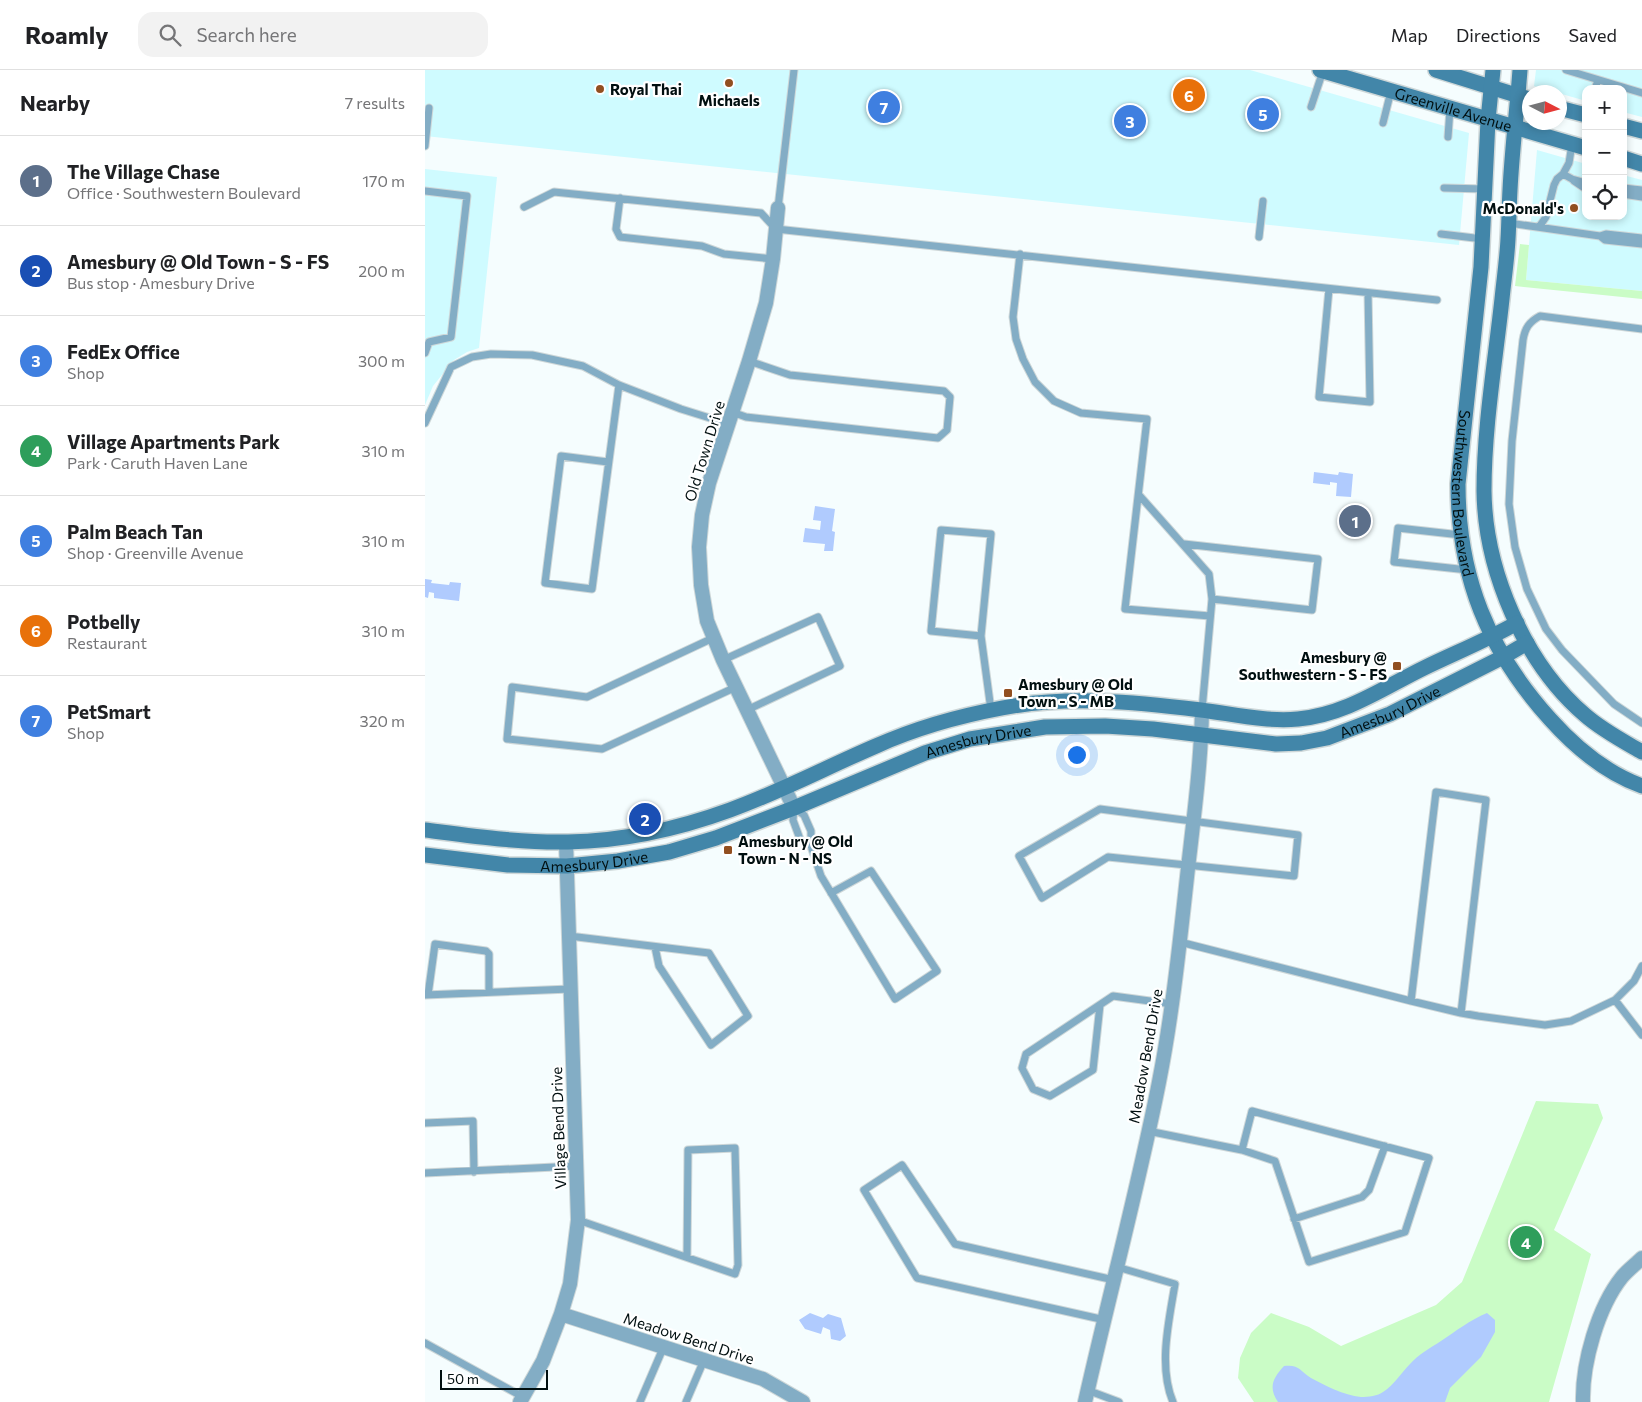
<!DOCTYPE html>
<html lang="en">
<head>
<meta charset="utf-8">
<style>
  :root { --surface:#fff; --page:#f2f2f2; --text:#202124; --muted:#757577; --line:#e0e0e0; --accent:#924f20 }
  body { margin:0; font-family:Commissioner,sans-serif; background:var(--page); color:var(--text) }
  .controls { position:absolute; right:15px; top:15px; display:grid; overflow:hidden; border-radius:10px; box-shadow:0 2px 8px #0003 }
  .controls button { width:45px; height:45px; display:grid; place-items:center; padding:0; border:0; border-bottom:1px solid var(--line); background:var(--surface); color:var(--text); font:25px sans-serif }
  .compass { position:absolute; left:1097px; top:15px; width:45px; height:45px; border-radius:50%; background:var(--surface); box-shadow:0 2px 8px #0003; rotate:96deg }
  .scale { position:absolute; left:15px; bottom:12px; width:108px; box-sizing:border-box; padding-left:5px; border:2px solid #010f10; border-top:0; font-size:14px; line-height:18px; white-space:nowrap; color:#010f10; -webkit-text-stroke:4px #fff; paint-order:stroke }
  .you { position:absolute; left:651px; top:684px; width:18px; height:18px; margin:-12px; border:4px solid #fff; border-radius:50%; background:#1a73e8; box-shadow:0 0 0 8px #1a73e833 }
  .badge { display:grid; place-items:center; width:32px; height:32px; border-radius:50%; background:var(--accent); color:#fff; font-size:16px; font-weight:700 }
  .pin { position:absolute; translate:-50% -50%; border:2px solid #fff; box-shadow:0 1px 5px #0006 }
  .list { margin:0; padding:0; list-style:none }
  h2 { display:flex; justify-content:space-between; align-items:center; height:65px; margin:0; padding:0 20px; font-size:21px }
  h2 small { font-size:16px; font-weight:400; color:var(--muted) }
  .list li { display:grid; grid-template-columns:32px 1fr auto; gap:15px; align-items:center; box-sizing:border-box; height:90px; padding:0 20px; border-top:1px solid var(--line) }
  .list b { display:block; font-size:19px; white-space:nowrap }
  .list p { margin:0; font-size:16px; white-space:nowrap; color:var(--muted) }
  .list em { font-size:16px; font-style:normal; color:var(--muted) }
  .icon { flex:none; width:28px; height:28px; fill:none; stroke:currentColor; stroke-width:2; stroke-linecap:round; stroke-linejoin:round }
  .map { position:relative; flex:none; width:1217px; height:1332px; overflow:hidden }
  header { display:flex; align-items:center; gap:30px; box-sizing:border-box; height:70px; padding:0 25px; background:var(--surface); border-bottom:1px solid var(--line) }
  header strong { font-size:24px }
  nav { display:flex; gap:28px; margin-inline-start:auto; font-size:18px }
  .search { width:350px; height:45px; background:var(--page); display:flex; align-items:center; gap:12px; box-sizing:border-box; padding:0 18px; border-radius:15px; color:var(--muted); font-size:19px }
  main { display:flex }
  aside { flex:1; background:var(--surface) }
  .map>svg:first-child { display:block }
</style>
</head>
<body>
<header>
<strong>Roamly</strong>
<div class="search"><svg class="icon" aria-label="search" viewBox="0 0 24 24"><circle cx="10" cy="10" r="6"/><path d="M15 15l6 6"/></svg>Search here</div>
<nav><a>Map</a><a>Directions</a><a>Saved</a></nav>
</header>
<main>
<aside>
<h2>Nearby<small>7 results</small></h2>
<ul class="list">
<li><span class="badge" style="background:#5c6f8a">1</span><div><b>The Village Chase</b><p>Office · Southwestern Boulevard</p></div><em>170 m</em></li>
<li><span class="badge" style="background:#1a4fb4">2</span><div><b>Amesbury @ Old Town - S - FS</b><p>Bus stop · Amesbury Drive</p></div><em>200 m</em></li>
<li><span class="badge" style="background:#3f7fe0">3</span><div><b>FedEx Office</b><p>Shop</p></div><em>300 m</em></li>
<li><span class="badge" style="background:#2e9e5b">4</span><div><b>Village Apartments Park</b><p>Park · Caruth Haven Lane</p></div><em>310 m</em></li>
<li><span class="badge" style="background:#3f7fe0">5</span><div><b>Palm Beach Tan</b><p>Shop · Greenville Avenue</p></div><em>310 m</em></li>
<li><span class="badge" style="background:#e8710a">6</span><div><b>Potbelly</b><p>Restaurant</p></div><em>310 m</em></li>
<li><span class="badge" style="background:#3f7fe0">7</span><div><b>PetSmart</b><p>Shop</p></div><em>320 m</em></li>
</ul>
</aside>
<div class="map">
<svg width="1217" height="1332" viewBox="0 0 1217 1332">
  <rect width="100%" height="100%" fill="#f5fdfe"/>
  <path fill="#cffbff" d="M 0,0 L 825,0 L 1044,63 L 1034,175 L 0,66 Z
    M 1111,0 L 1217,0 L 1217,47 L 1198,42 L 1198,19 L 1161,19 L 1161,31 L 1109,16 Z
    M 1112,80 L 1161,94 L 1161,146 L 1198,146 L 1198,105 L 1217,110 L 1217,221 L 1101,210 Z
    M 0,99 L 72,107 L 54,278 L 42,282 L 29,290 L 8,316 L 0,335 Z"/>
  <path fill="#cafcc6" d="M 1095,174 L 1104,175 L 1101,210 L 1217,221 L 1217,229 L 1090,216 Z
    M 1111,1031 L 1173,1034 L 1178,1048 L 1129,1160 L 1166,1184 L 1124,1332 L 829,1332 L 813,1308 L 815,1288 L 826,1263 L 846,1243 L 884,1257 L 916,1276 L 1011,1235 L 1037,1212 Z"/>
  <path fill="#b0cbfe" d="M 889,402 L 913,405 L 914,402 L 928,404 L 926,427 L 911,426 L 912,413 L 905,412 L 905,415 L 888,413 Z
    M 390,436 L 410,439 L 407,461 L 410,462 L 408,481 L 399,481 L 400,474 L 378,472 L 380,458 L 395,460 L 396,451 L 388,450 Z
    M 0,509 L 7,510 L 6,513 L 24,515 L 25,512 L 36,513 L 34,531 L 9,528 L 9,523 L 4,522 L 3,528 L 0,527 Z
    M 385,1243 L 398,1248 L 403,1244 L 416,1248 L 421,1266 L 415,1271 L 406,1269 L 405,1260 L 398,1257 L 396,1264 L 380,1259 L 374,1250 Z
    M 1062,1243 L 1070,1250 L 1070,1262 L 1056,1287 L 1025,1318 L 1020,1332 L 853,1332 C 843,1317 848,1308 859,1296 C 874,1294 875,1301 886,1308 C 901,1316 918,1325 936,1327 C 943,1327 953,1326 958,1322 C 969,1315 976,1303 985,1294 C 993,1285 1005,1278 1016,1271 C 1031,1261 1045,1250 1062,1243 Z"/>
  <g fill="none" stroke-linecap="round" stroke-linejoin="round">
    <defs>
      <path id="lane" d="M 1141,0 L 1217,23
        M 1170,19 L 1173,10
        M 886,37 L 898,1
        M 958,53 L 966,21
        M 1023,67 L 1025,39
        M 0,76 L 4,38
        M 1138,104 L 1147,109 L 1161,113
        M 1149,111 L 1161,119
        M 1019,118 L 1060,119
        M 1198,118 L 1217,120
        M 0,121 L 42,126 L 26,267 L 4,272 L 0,283
        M 1198,124 L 1217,127
        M 195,128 L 191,159 L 195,167 L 277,176 L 299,184 L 348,189
        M 99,137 L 129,122 L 336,143 L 351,159 L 1012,230
        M 353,138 L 369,0
        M 1084,153 L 1175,166 L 1180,170 L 1217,174
        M 1114,157 L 1121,147 L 1129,115 L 1132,109 L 1138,104 L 1144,93 L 1147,74
        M 1016,164 L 1058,169
        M 1175,166 L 1181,164 L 1217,168
        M 834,167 L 838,131
        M 595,184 L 588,247 L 591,269 L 598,289 L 610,312 L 629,331 L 656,343 L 722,349 L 700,539 L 785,546
        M 904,219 L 894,327 L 945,332 L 943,223
        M 1217,259 L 1115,246 C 1104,252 1100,258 1098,270 L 1087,371 L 1084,434 L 1090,477 L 1102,519 L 1121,559 L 1137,580 L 1189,634 L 1217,653
        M 307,342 L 321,347 L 513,368 L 522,360 L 525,327 L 519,321 L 365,305 L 324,291
        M 0,353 L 26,297 L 47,287 L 66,284 L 107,285 L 158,296 L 194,315 L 256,339 L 304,354
        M 183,392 L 136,386 L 120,513 L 167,519 L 194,315
        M 714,425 L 784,504 L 787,529 L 777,640
        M 1036,465 L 973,458 L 969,492 L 1043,500
        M 759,474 L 893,489 L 887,540 L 787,529
        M 556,566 L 506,561 L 516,460 L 566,464 L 556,566 L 566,640
        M 288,568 L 162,627 L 87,617 L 82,669 L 177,679 L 311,617
        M 298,590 L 393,547 L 415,596 L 322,640
        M 675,739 L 873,765 L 869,806 L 683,787 L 617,828 L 594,786 Z
        M 386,776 L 375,769 L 368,750 L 369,738 L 379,745 L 386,761 L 386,776 L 396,806 L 470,929 L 512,901 L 446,801 L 406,823
        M 144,866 L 284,883 L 323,946 L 286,975 L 234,896 L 230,877
        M 755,872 L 986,931 L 1036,943 L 1053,946 L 1120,955 L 1146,951 L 1190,930 L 1209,911 L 1217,896
        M 0,925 L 145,919
        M 3,925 L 10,874 L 61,881 L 64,884 L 64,922
        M 1190,930 L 1217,965
        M 986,931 L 1011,722 L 1061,730 L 1036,943
        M 675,935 L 668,1000 L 625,1026 L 608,1019 L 597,998 L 601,984 L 688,926 L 747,934
        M 0,1053 L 48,1051 L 49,1102
        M 723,1061 L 817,1080 L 850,1091 L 884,1192 L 980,1162 L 1004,1088 L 827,1041 L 817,1080
        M 0,1103 L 151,1096
        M 869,1149 L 937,1127 L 944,1120 L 960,1076
        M 153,1150 L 310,1204 L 313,1195 L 310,1078 L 263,1080 L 262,1187
        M 692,1197 L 750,1214 C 744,1251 733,1296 748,1332
        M 680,1250 L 492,1208 L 439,1120 L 477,1095 L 530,1174 L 689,1210
        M 0,1273 L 98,1327
        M 662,1320 L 694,1332
        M 215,1332 L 239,1276
        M 261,1332 L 279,1290"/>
      <path id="street" d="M 353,138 L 348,189 L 341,233 L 324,291 L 284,413 L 277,445 L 274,477 L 276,515 L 282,551 L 298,590 L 369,738
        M 136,1244 L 338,1309 L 378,1332
        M 95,1332 L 118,1291 L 136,1244 L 145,1214 L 153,1150 L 141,772
        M 660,1332 C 684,1225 713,1119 734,1012 C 748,941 755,870 763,798 C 769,746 776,693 777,640
        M 1158,1332 C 1157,1293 1173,1237 1197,1207 C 1203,1200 1211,1194 1217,1188"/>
      <g id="secondary">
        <path id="s1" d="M 895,0 L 1161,78"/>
        <path d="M 1011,0 L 1104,29"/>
        <path id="s2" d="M 1068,0 L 1063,50 L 1056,197 L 1033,414 C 1033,507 1063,580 1125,649 C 1150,677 1181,703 1217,716"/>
        <path d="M 1095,0 C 1092,40 1087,80 1085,120 C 1084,137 1084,153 1083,169 C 1082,189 1079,209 1077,229 C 1070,293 1059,357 1059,421 C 1060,500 1099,593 1160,645 C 1177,660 1198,671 1217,682"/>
        <path d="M 1134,38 L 1161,45"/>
        <path d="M 1198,56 L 1217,61"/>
        <path d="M 1198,88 L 1217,94"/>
        <path d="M 0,760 C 47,766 95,773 143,772 C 197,771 253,759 305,740 C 355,722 402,697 451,676 C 491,658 534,646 577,638 C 643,625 710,632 776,640 C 808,644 841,652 873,649 C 920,645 958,618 999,598 C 1030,583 1062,570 1092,553"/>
        <path id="s3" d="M 0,785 L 83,795 L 142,796 L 193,791 L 244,782 L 291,768 L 369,738 L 500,683 L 545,669 L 620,657 L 680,656 L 728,659 L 851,674 L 876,673 L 902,668 L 965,644 L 1078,587 L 1102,573"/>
      </g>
    </defs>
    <use href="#lane" stroke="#ced7d8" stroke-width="9"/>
    <use href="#street" stroke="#ced7d8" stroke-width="16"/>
    <use href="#secondary" stroke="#ced7d8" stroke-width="18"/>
    <use href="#lane" stroke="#83adc5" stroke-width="7"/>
    <use href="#street" stroke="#83adc5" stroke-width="14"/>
    <use href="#secondary" stroke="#4286a9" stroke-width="15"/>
  </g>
  <g fill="#924f20" stroke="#fff" stroke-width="2">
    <circle cx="304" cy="13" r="5"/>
    <circle cx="175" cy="19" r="5"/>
    <circle cx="1149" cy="138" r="5"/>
    <rect x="967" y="591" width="10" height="10" rx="2.5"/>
    <rect x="578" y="618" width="10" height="10" rx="2.5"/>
    <rect x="298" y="775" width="10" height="10" rx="2.5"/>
  </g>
  <g text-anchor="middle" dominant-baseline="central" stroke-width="4.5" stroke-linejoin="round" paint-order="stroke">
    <g font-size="15" font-weight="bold" fill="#010f10" stroke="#fff" text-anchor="start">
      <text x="185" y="19">Royal Thai</text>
      <text x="304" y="30" text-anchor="middle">Michaels</text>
      <text x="1139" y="138" text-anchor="end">McDonald's</text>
      <text x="962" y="587" text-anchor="end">Amesbury @<tspan x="962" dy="17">Southwestern - S - FS</tspan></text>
      <text x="593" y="614">Amesbury @ Old<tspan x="593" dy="17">Town - S - MB</tspan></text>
      <text x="313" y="771">Amesbury @ Old<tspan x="313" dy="17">Town - N - NS</tspan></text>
    </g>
    <g font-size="15" fill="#010f10" stroke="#fff">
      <text stroke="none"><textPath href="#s1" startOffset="139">Greenville Avenue</textPath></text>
      <text transform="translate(279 381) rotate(-73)">Old Town Drive</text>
      <text stroke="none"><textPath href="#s2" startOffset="425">Southwestern Boulevard</textPath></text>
      <text stroke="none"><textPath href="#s3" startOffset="995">Amesbury Drive</textPath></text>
      <text stroke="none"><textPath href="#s3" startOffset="575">Amesbury Drive</textPath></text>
      <text stroke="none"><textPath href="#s3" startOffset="170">Amesbury Drive</textPath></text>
      <text transform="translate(720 986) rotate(-80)">Meadow Bend Drive</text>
      <text transform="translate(133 1058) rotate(-92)">Village Bend Drive</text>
      <text transform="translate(264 1268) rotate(18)">Meadow Bend Drive</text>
    </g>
  </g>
</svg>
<div class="controls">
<button>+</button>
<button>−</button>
<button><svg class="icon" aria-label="locate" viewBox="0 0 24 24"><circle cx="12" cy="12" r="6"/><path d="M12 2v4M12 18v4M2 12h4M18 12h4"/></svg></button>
</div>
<svg class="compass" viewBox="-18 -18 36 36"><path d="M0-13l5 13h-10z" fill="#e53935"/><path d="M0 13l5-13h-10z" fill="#757577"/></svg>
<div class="scale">50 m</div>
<div class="you"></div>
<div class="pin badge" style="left:930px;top:451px;background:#5c6f8a">1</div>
<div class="pin badge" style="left:220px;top:749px;background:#1a4fb4">2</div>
<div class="pin badge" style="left:705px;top:51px;background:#3f7fe0">3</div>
<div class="pin badge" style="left:1101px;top:1172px;background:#2e9e5b">4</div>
<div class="pin badge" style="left:838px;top:44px;background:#3f7fe0">5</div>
<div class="pin badge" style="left:764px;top:25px;background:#e8710a">6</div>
<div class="pin badge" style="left:459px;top:37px;background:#3f7fe0">7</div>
</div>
</main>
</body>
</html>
